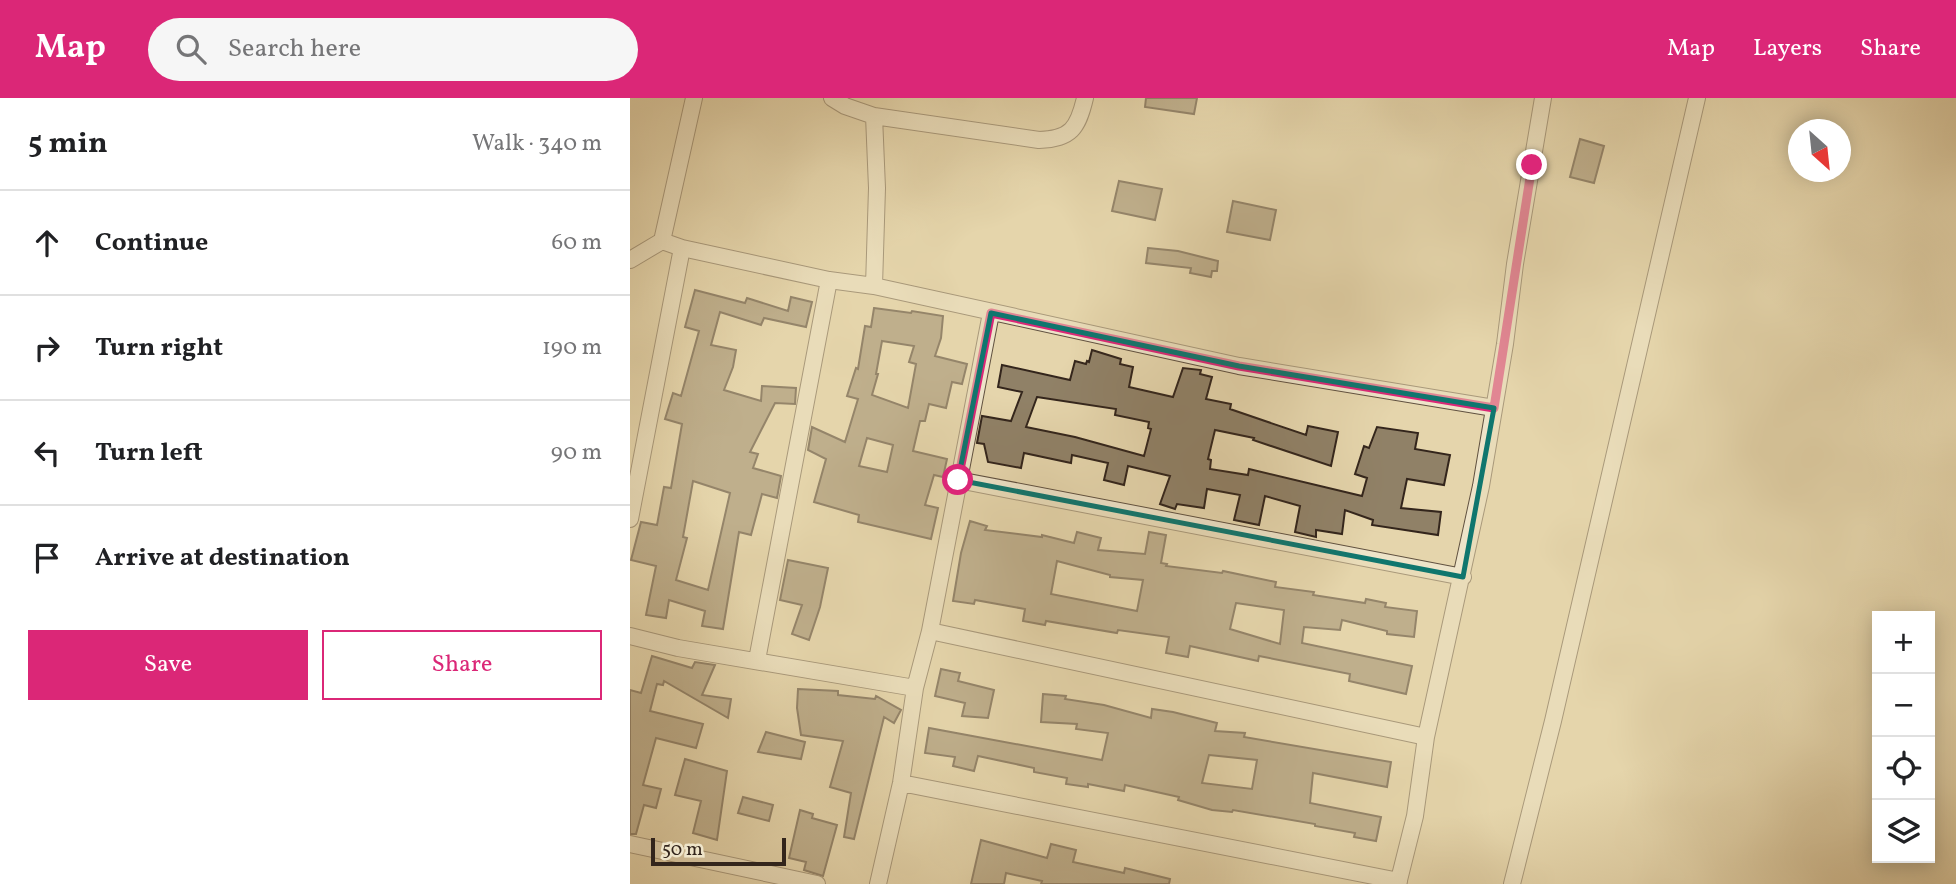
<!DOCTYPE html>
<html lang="en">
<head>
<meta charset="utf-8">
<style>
  :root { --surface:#fff; --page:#f6f6f6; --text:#202124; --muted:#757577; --line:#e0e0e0; --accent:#db2777 }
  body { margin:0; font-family:Vollkorn,serif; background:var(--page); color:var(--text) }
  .controls { position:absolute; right:21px; bottom:21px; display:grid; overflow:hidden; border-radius:0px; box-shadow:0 4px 18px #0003 }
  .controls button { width:63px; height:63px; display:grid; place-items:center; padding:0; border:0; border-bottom:2px solid var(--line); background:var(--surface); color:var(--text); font:35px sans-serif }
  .compass { position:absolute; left:1158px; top:21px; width:63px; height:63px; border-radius:50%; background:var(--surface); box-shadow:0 4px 18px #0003; rotate:153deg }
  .scale { position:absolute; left:21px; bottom:18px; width:135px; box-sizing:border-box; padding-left:7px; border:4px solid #33251c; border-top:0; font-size:19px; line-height:24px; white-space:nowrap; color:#33251c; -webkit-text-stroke:5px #eee4c9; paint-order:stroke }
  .stop { position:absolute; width:21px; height:21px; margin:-16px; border:5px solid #db2777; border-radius:50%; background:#fff }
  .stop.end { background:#db2777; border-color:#fff; box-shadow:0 2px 7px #0008 }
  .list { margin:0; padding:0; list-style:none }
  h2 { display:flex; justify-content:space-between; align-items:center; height:91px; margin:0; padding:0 28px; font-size:30px }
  h2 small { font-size:23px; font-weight:400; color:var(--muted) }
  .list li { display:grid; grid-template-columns:46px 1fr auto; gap:21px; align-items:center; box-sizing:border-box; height:105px; padding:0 28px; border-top:2px solid var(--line) }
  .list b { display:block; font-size:26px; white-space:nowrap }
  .list em { font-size:23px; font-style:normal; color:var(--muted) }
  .actions { display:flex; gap:14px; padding:21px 28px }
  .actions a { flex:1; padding:16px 0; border:2px solid var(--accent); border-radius:0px; text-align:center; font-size:24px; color:var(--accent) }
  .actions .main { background:var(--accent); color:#fff }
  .icon { flex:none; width:38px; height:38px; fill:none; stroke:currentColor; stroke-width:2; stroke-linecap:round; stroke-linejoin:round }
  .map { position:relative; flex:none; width:1326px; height:786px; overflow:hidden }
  header { display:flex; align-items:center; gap:42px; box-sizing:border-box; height:98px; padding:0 35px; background:var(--accent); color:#fff }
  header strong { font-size:33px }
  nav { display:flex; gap:38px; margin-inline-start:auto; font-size:24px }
  .search { width:490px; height:63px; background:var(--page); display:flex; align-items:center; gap:18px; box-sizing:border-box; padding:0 24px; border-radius:38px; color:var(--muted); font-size:26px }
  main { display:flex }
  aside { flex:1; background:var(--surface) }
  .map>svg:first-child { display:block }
</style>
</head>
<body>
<header>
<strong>Map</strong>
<div class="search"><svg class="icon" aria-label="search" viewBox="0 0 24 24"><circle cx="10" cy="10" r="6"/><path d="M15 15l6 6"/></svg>Search here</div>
<nav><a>Map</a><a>Layers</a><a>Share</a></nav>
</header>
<main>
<aside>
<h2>5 min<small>Walk · 340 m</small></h2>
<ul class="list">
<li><svg class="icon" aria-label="ahead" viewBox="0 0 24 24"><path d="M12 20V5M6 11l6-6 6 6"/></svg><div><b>Continue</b></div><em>60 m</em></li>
<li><svg class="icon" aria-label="right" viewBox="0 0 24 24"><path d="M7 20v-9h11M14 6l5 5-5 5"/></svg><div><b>Turn right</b></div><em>190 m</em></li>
<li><svg class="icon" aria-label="left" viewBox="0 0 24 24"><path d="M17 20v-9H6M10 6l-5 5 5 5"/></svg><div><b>Turn left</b></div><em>90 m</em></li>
<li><svg class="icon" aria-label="arrive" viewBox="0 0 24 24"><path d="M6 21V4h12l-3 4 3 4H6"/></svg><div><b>Arrive at destination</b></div></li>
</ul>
<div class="actions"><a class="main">Save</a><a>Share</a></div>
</aside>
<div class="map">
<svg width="1326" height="786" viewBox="0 0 1326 786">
  <rect width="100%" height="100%" fill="#e5d5ac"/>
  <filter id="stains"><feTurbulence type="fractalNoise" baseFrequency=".00286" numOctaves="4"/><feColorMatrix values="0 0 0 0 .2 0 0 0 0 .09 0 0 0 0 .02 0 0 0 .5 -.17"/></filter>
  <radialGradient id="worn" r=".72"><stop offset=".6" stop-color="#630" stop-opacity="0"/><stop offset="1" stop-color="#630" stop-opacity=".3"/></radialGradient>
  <path fill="#908167" stroke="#33251c" stroke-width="2" fill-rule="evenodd" d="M 516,0 L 567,0 L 564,16 L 515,9 Z
    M 950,41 L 974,48 L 964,85 L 940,79 Z
    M 489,83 L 532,91 L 525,122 L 482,113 Z
    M 603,103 L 646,112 L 640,142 L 597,134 Z
    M 518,150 L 548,153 L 588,163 L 587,173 L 582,173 L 581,179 L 560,175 L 561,170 L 516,165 Z
    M 65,192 L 115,205 L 117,200 L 158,213 L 161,199 L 182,204 L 176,229 L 134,220 L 131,227 L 90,214 L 81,247 L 106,252 L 103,269 L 94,292 L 131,303 L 132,288 L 166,290 L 165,306 L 145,305 L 120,354 L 128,356 L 123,370 L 151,378 L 147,400 L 132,396 L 121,437 L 109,434 L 93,531 L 72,528 L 75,513 L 39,502 L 36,520 L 16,517 L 26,468 L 1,462 L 11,424 L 27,427 L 34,389 L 41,390 L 52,326 L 35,321 L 43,295 L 51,298 L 69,233 L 55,229 ZM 63,383 L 100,395 L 78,492 L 46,482 L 57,440 L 53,439 Z
    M 244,210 L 281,215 L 282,213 L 313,218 L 311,240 L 305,258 L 337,266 L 332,286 L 322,284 L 316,310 L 299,306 L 295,323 L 290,323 L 283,353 L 317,361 L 313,379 L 304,377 L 295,407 L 308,410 L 301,441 L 228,424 L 229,417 L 184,404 L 196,361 L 178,352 L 182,329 L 215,344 L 228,301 L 217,298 L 226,270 L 228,271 L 235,228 L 241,229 ZM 252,243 L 284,248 L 279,264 L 286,266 L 278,310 L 242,297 L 248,276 L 246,276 ZM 237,340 L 263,347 L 257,374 L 229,368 Z
    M 462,252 L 491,261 L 490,266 L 503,269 L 499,289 L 543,299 L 553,270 L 571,272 L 570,276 L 582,279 L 576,301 L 601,306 L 600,311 L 676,337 L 678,328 L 708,334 L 701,368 L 623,342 L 624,340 L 585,332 L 578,361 L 581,362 L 580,371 L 618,377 L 619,371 L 732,398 L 737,380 L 725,376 L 734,348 L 739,350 L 747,329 L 788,335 L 785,351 L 820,357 L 814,387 L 777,381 L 771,410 L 811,414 L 808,437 L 742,427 L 743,422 L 715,412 L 712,436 L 686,432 L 686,439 L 665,434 L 670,408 L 635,398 L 629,427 L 604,422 L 610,397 L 577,391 L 574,410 L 547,406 L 545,411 L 530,406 L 540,378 L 498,368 L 494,387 L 474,382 L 478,365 L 442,357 L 441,365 L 394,355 L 391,370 L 358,364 L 354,346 L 347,345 L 352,318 L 381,323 L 392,294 L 368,289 L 372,267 L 440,282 L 445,263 L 456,266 L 457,263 L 459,264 ZM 407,299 L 486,311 L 485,317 L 519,324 L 518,330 L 521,331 L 514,358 L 445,339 L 396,329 Z
    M 340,423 L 357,428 L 355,432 L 412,439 L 412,437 L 444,445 L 447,434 L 471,440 L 468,452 L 515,456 L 519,434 L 536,437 L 531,465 L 537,466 L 536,468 L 592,475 L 593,473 L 646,484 L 645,489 L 684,494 L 683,497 L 735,505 L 736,501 L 756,505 L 755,509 L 787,513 L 784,539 L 757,536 L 757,533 L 712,522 L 710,532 L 674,529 L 672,545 L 782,568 L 776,596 L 719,583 L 720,576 L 629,558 L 628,563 L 560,548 L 558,559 L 536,555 L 539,539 L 488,532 L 487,535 L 416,523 L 415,527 L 393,523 L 395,511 L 345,502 L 344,506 L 323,503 L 331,455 ZM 427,463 L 480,477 L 480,479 L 513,482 L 507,513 L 421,496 ZM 606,505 L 654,512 L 650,546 L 600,531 Z
    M 158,462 L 198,470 L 190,509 L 179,542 L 162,536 L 172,507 L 150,502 Z
    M 22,558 L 62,570 L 65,564 L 85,567 L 72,597 L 101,601 L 98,620 L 34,583 L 33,587 L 27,586 L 20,613 L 73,626 L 66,650 L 26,640 L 13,687 L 31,691 L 26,710 L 14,707 L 6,736 L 0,736 L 0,592 L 11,595 Z
    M 311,571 L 330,575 L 328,583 L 364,592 L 358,620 L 332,618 L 335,605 L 305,598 Z
    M 168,591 L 208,593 L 208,597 L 245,601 L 246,598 L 271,612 L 264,625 L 254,619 L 224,741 L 214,739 L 221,695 L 200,689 L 213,643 L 171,637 L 167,610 Z
    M 413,596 L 436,598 L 435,601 L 474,607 L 521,620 L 522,611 L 543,614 L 587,625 L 585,633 L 615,635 L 614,639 L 761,664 L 757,689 L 683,675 L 680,705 L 751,719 L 746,743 L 724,739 L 725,735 L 685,728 L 685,726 L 603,712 L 602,714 L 582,712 L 548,702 L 549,699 L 495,687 L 494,693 L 458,686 L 458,689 L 436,686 L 437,680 L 404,674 L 404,670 L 348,658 L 344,673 L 323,668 L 325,659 L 295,655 L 299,630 L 472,662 L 478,635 L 446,631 L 447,626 L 411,624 ZM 579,657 L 627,662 L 622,691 L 572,685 Z
    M 136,634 L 175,644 L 171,661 L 128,654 Z
    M 55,661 L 97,673 L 87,742 L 63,735 L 71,703 L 45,697 Z
    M 113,699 L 143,707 L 139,723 L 108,715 Z
    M 170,712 L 183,716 L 182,720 L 207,727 L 193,778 L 174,772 L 176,764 L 159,760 Z
    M 351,742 L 417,760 L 421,746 L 446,752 L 443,764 L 494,775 L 495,770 L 540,781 L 539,786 L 411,786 L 412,783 L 376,775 L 374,786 L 341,786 Z"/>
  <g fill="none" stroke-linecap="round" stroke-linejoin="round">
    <defs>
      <path id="street" d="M 202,0 L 215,8 L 244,18 L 409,42 C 441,41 448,30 455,0
        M 32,143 L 52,150 L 199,182 L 244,188 L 609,268 L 864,310
        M 0,162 L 32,143 L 64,0
        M 244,188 L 247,90 L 244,18
        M 328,382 L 833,479
        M 0,421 L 52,150
        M 300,533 L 796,639
        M 0,538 L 48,550 L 285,590
        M 127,562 L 199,182
        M 271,685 L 769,783
        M 0,746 L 187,786
        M 248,786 L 271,685 L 285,590 L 300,533 L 361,215
        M 768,786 L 785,718 L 796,639 L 851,388 L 875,246 L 885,166 L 913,0
        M 882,786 L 923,623 L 1067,0"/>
    </defs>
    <use href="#street" stroke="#605140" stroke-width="18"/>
    <use href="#street" stroke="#eee4c9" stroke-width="16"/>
  </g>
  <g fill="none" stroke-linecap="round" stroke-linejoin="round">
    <path stroke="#db2777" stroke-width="9" d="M 328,382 L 361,215 L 609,268 L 864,310 L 902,67"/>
  </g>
  <path d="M0 0H1326V786H0ZM 361,215 L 609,268 L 864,310 L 833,479 L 328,382 Z" fill="#e5d5ac" fill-opacity=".55" fill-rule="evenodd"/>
  <path fill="none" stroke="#0f766e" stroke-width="5" stroke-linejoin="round" d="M 361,215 L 609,268 L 864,310 L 833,479 L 328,382 Z"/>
  <rect width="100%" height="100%" filter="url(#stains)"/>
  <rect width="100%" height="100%" fill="url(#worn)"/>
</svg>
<div class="controls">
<button>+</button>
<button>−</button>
<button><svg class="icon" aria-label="locate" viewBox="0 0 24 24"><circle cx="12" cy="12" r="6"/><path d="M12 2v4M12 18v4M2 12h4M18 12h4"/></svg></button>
<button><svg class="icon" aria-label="layers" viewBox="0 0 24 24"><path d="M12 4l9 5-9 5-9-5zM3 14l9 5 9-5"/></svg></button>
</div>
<svg class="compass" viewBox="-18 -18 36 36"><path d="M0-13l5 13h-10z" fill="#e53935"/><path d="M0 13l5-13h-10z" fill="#757577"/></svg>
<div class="scale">50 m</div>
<div class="stop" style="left:328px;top:382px"></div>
<div class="stop end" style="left:902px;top:67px"></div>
</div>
</main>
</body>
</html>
